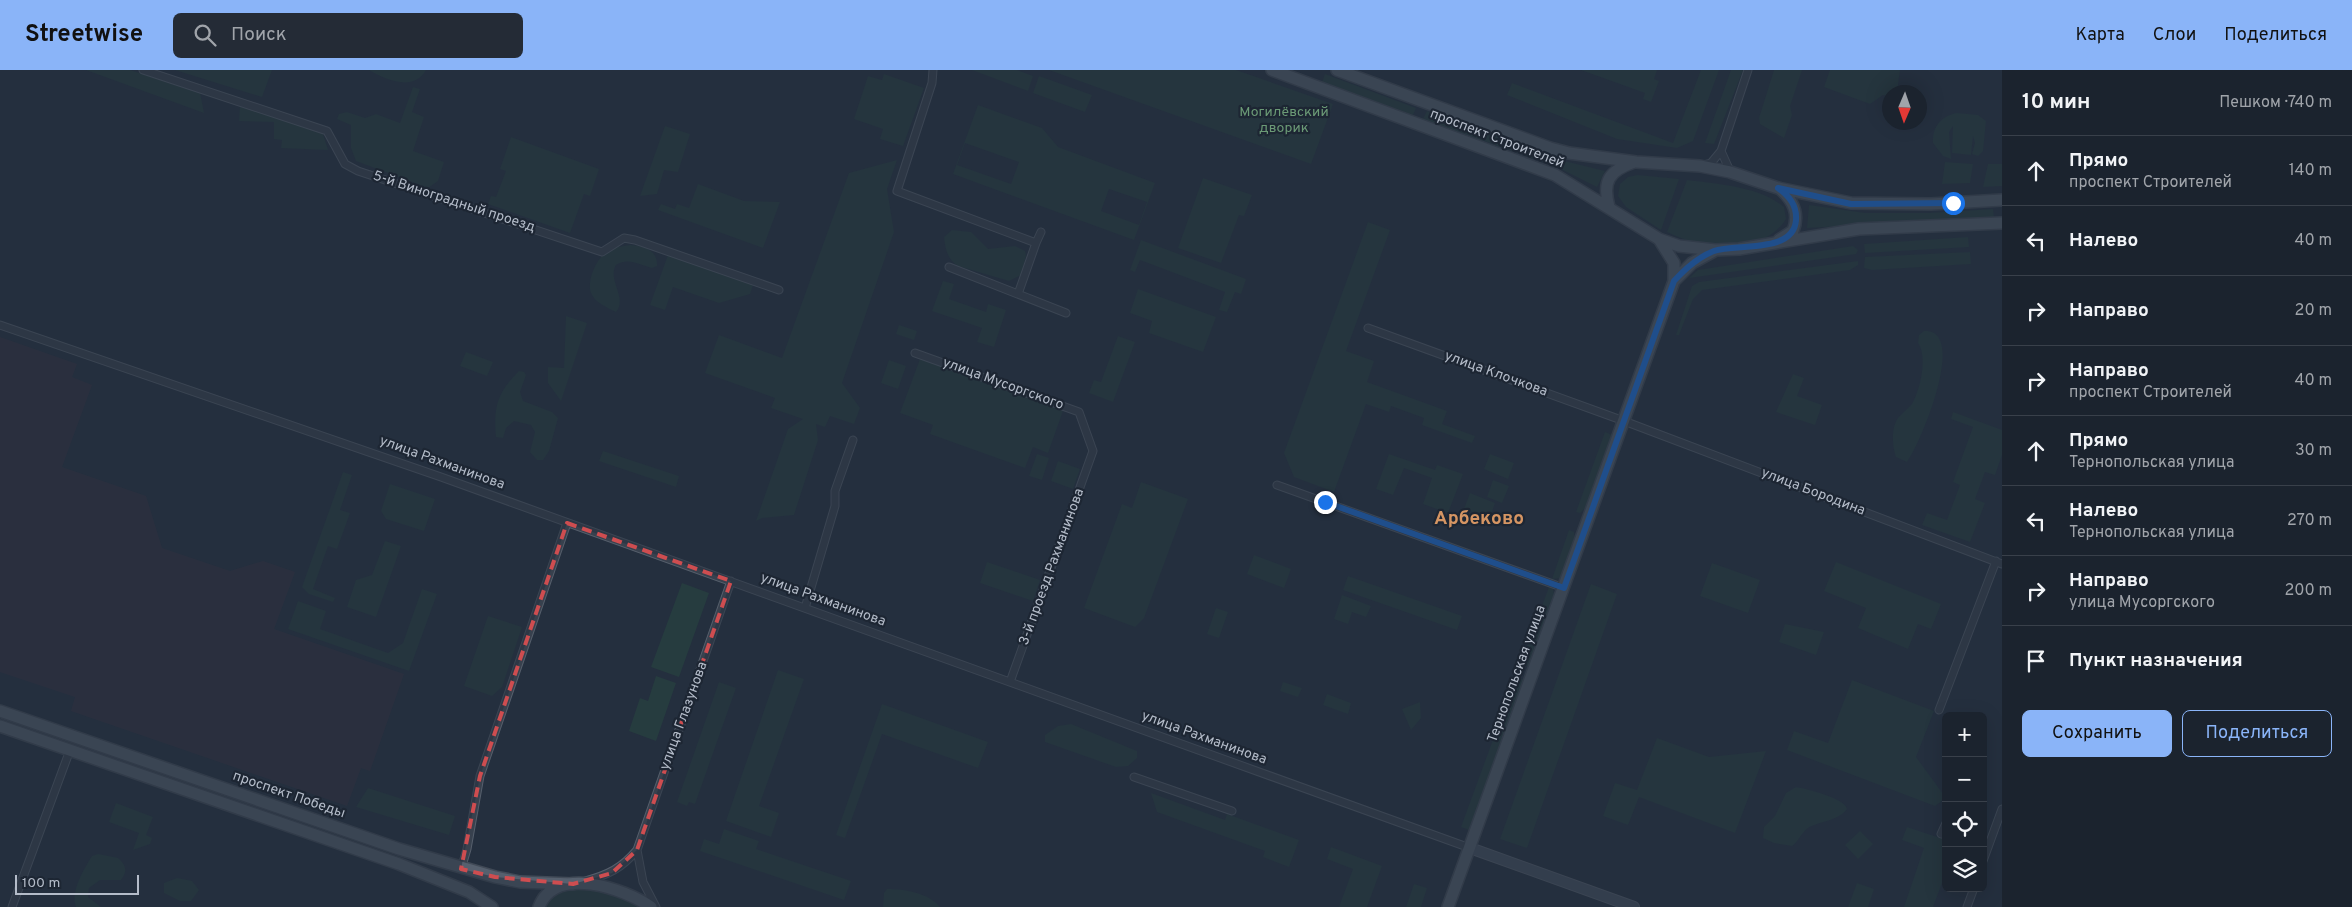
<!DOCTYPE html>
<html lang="ru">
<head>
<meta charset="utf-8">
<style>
  :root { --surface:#1b232e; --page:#242b36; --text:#f1f3f6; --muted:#a0a4aa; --line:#39404a; --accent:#8ab4f8 }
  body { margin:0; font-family:Overpass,sans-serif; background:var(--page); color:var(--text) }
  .controls { position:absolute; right:15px; bottom:15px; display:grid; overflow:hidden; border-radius:8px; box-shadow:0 5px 20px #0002 }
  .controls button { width:45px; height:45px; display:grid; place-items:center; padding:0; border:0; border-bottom:1px solid var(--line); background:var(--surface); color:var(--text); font:25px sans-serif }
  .compass { position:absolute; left:1882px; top:15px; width:45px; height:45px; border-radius:50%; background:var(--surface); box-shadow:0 5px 20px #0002; rotate:182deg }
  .scale { position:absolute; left:15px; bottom:12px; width:124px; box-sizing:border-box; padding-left:5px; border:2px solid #b4bcc9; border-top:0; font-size:14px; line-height:18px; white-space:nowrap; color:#b4bcc9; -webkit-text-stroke:4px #1d2633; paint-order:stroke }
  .stop { position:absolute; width:15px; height:15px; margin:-11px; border:4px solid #1a73e8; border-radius:50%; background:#fff }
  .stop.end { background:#1a73e8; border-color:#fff; box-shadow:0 1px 5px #0008 }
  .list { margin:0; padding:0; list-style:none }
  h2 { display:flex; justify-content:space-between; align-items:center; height:65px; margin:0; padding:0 20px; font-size:21px }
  h2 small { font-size:16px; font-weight:400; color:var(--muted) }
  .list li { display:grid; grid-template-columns:32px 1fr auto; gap:15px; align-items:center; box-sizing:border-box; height:70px; padding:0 20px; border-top:1px solid var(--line) }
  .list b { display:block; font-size:19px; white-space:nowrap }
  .list p { margin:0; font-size:16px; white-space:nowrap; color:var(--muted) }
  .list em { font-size:16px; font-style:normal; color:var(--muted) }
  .actions { display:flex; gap:10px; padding:15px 20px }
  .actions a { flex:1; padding:11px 0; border:1px solid var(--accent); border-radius:8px; text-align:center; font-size:18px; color:var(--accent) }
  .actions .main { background:var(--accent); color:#111 }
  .icon { flex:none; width:28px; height:28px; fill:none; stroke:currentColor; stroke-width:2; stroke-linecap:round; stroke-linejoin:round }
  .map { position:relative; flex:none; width:2002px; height:837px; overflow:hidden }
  header { display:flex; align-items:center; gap:30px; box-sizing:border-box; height:70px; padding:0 25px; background:var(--accent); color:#111 }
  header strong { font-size:24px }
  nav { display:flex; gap:28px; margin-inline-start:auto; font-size:18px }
  .search { width:350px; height:45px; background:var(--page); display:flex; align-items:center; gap:12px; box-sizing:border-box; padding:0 18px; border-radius:8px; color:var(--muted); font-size:19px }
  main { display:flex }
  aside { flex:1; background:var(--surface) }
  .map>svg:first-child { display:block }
</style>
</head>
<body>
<header>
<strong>Streetwise</strong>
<div class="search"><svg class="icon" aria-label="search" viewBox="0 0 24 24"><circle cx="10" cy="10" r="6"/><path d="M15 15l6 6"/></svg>Поиск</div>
<nav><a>Карта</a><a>Слои</a><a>Поделиться</a></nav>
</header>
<main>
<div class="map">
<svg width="2002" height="837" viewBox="0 0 2002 837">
  <rect width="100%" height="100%" fill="#242f3e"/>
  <path fill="#32303f" d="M 0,267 L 77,294 L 72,307 L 92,315 L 62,397 L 146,426 L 162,478 L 230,501 L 263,491 L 295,502 L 274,559 L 404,604 L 370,701 L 361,698 L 347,736 L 71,641 L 75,627 L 0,602 Z"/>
  <path fill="#263c3f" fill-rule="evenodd" d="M 86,0 L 130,0 L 200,23 L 204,43 Z
    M 175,0 L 272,0 L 262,27 Z
    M 369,0 L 426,0 C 414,22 386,10 369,0 Z
    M 972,0 L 1017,0 L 1033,6 L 1028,21 Z
    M 1049,0 L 1236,0 L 1333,34 L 1311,94 Z
    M 1581,0 L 1657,0 L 1654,9 L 1659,11 L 1651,32 L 1643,29 L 1645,23 Z
    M 1701,0 L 1719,0 L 1693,71 L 1677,78 L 1617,69 L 1507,25 L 1512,13 L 1673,73 Z
    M 1731,0 L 1743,0 L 1714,74 L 1705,73 Z
    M 1774,0 L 1802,0 L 1790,36 L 1792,45 L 1784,68 L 1760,54 L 1759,48 Z
    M 1830,0 L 1900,0 L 1897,22 L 1890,22 L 1889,26 L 1883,25 L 1870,34 L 1824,17 Z
    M 884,4 L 924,18 L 903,76 L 880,69 L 883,59 L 854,49 L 868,6 L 882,10 Z
    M 1325,4 L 1416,38 L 1413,45 L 1322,12 Z
    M 1039,6 L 1092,25 L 1085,42 L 1033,23 Z
    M 413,17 L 420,19 L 412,42 L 424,47 L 413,81 L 444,92 L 438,111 L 428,118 L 356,91 L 351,78 L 351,55 L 337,49 L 339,44 L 347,42 L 365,48 L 376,44 L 400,53 Z
    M 978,35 L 1042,58 L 1058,77 L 1155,113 L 1134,170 L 953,104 ZM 965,73 L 1019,92 L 1011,114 L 957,95 ZM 1109,119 L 1147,132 L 1139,155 L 1101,141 Z
    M 240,36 L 323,64 L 328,80 L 281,78 L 282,70 L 274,69 L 274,52 L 239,51 Z
    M 1427,41 L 1560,90 L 1605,101 L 1597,117 L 1557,97 L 1423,49 Z
    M 1957,43 L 1978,45 L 1986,51 L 1983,81 L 1978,86 L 1972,84 L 1975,73 L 1973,66 L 1971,85 L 1952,83 L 1953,56 L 1949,62 L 1951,89 L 1943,86 L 1933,73 C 1932,57 1941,46 1957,43 Z
    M 665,56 L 690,64 L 678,102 L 664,100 L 657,124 L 640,126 Z
    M 511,67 L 599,99 L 590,126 L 584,124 L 570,163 L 488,134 L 491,126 L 496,127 L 506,101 L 500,99 Z
    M 897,90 L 887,119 L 894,162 L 842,313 L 860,338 L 854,354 L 830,346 L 825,357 L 816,354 L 818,370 L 794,445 L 762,448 L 756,451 L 788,359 L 803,349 L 771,338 L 775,328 L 705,303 L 719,265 L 782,288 L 849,103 Z
    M 1945,92 L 1973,94 L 1970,113 L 1942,114 Z
    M 1988,94 L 2002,94 L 2002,116 L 1983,117 Z
    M 1638,105 L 1679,109 L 1661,160 L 1626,137 L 1618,126 L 1620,114 L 1628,107 Z
    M 1203,108 L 1252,125 L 1244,146 L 1239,145 L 1221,193 L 1178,178 Z
    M 1687,110 C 1717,114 1759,116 1784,137 L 1786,149 C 1762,187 1702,180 1667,162 Z
    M 698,114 L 744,131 L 780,132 L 763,178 L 658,140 L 661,134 L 675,139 L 677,134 L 689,138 Z
    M 1809,135 L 1865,143 L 1928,143 L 1993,139 L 1994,148 L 1807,158 Z
    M 1368,152 L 1390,160 L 1346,281 L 1374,291 L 1367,312 L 1447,341 L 1442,354 L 1475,366 L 1472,373 L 1422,355 L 1424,348 L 1391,336 L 1389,342 L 1366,334 L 1334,422 L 1294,407 L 1284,383 Z
    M 952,160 L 971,162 L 988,179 L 1015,176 L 1025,181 L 1026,186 L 1021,205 L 1009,211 L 958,196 C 948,190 945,179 944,167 Z
    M 1968,167 L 1969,177 L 1865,183 L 1864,174 Z
    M 1141,170 L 1246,209 L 1241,224 L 1235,222 L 1227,242 L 1219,240 L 1225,222 L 1140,190 L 1135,202 L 1130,200 Z
    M 630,175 C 644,176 658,180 657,196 L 652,198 C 639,195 629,187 616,195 C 607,210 628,228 616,242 C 608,238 595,233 591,223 C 586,210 598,184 611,179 C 616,177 624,176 630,175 Z
    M 1853,176 L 1858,180 L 1856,184 L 1689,208 L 1698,200 Z
    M 1970,182 L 1971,194 L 1872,200 L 1864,198 L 1865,187 Z
    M 668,185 L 753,215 L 750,224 L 719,233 L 673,217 L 665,240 L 650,235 Z
    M 1858,191 L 1858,195 L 1850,200 L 1702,220 L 1693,229 L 1679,265 L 1676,265 L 1692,216 L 1699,212 Z
    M 943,211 L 954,214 L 949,229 L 986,242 L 988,234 L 1006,240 L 994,277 L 977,272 L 982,258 L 932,241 Z
    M 1138,219 L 1216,247 L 1203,282 L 1149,263 L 1152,251 L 1130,243 Z
    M 566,246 L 587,253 L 561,331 L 548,313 L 548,297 L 564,298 Z
    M 899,255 L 917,261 L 914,270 L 896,264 Z
    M 1924,261 C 1969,258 1920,375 1907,392 L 1896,387 C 1892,376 1891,358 1898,348 C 1902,343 1908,339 1912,334 C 1920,320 1928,287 1918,273 L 1919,265 Z
    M 1118,266 L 1135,272 L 1113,332 L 1089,323 L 1094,310 L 1101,312 Z
    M 466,282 L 493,292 L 487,306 L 460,296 Z
    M 920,289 L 1063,341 L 1048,383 L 1033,377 L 1025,398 L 930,364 L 933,355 L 900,343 Z
    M 889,290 L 906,296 L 898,319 L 881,313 Z
    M 519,301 L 524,302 L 526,305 L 520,322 L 523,331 L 552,342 L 558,348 L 549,381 L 543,390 L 537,390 L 530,382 L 535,362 L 531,355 L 514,351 L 506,358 L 503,368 L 496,367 C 493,336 498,322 519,301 Z
    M 1793,304 L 1804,308 L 1797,326 L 1822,335 L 1815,355 L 1776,342 Z
    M 1953,342 L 2002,360 L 2002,385 L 1995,405 L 1985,402 L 1975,429 L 1985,433 L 1970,472 L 1922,455 L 1927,443 L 1947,450 L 1960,415 L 1953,412 L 1973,357 L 1951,349 Z
    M 1605,362 L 1612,365 L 1586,437 L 1580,443 L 1576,442 Z
    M 603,381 L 679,406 L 676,417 L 599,391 Z
    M 1037,384 L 1049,388 L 1042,410 L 1029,406 Z
    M 1389,384 L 1435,400 L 1437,395 L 1463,404 L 1448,443 L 1423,434 L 1432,408 L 1404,398 L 1393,425 L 1376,419 Z
    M 1490,384 L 1514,393 L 1508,409 L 1484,399 Z
    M 1058,391 L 1080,399 L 1073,419 L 1051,411 Z
    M 343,402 L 352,405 L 340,440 L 350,443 L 337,479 L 328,476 L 313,519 L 335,528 L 333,532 L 309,524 L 302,517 Z
    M 1493,410 L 1509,416 L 1502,433 L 1487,427 Z
    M 1141,412 L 1188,429 L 1144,548 L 1135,557 L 1084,538 L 1122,434 L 1132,438 Z
    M 390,414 L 435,429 L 424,461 L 386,449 L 381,441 Z
    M 1470,423 L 1495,433 L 1490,448 L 1464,439 Z
    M 1569,460 L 1574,462 L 1575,473 L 1562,508 L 1552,509 Z
    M 385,471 L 401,476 L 376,547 L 347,537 L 356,510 L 372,505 Z
    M 1254,485 L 1291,499 L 1284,518 L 1247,504 Z
    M 987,492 L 1040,510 L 1033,531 L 980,513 Z
    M 1836,492 L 1941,534 L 1931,559 L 1918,554 L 1908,579 L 1858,558 L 1866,538 L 1824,521 Z
    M 1712,493 L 1760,510 L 1748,543 L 1700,526 Z
    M 1348,506 L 1462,546 L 1457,560 L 1343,520 Z
    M 682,513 L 709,523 L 679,607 L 651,597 Z
    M 1591,514 L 1617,524 L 1527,778 L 1500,769 Z
    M 1549,517 L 1553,519 L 1554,525 L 1528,596 L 1521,593 Z
    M 422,519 L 437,524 L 409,601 L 288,559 L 298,531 L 326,541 L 320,559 L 388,583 L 403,573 Z
    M 1342,525 L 1371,536 L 1366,547 L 1352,542 L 1348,554 L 1334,549 Z
    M 1216,538 L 1228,542 L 1219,568 L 1207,564 Z
    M 488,546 L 522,557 L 502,617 L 492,626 L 464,616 Z
    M 1785,554 L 1824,562 L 1816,585 L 1779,572 Z
    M 778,600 L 804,609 L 759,736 L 779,743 L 771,767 L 726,751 Z
    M 656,606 L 676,613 L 656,671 L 629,661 L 640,628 L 648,631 Z
    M 1516,607 L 1524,610 L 1469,760 L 1461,757 Z
    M 1852,610 L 1934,641 L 1916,687 L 1946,728 L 1935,736 L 1787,680 L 1794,661 L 1828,673 Z
    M 719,612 L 736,618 L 695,734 L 689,732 L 687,736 L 677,732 Z
    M 1283,612 L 1302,618 L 1298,627 L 1280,621 Z
    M 1327,624 L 1351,633 L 1348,644 L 1323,635 Z
    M 1420,632 L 1421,648 L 1411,660 L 1402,639 Z
    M 882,634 L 988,672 L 978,698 L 882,664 L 845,768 L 836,765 Z
    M 1071,654 L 1137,681 L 1137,688 L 1128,696 L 1116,697 L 1045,672 L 1045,665 L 1058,656 Z
    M 1657,668 L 1709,687 L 1766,681 L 1735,763 L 1639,727 L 1628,755 L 1603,746 L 1615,713 L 1637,720 Z
    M 1796,717 C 1807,719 1845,728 1847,739 C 1837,752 1821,750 1808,758 C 1801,763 1799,771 1792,776 L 1774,773 L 1763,768 L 1764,757 L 1775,746 L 1786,723 Z
    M 368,718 L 455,746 L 449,765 L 356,737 Z
    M 1151,723 L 1225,750 L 1227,744 L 1299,770 L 1289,797 L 1263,787 L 1265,781 L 1157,742 Z
    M 116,733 L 153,747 L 146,765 L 152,768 L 150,774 L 133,780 L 139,763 L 109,752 Z
    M 1907,757 L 1943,769 L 1946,761 L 1946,802 L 1933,837 L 1904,837 L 1924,778 L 1902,770 Z
    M 724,759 L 759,771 L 756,779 L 851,811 L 844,830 L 700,781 L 704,769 L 719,774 Z
    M 1860,761 L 1873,774 L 1858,789 L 1845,775 Z
    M 1331,777 L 1382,796 L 1367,837 L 1339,837 L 1353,799 L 1327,789 Z
    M 98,784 L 118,788 C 126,795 128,801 121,810 L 100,810 L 89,818 L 88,827 L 101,837 L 76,837 C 70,822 84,799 92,786 Z
    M 177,808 L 192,811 L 199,820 L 191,831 L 180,831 L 164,823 L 164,813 Z
    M 1857,813 L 1874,819 L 1868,837 L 1848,837 Z
    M 1414,814 L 1427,818 L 1421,837 L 1406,837 Z
    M 573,819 C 597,820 619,824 639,837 L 547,837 C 552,824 560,821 573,819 Z
    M 887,819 C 904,819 929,823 940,837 L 883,837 L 884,823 Z"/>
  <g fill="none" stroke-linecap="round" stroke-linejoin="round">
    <defs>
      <path id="minor" d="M 143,0 L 327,61 L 345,94 L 358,101 L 602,182 L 624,168 L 635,170 L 779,220
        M 933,0 L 932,13 L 897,121 L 1036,173 L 1041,162
        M 1721,81 L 1730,101
        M 1703,95 L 1711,93 L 1721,81 L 1748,0
        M 949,197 L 1066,243
        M 1018,224 L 1036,173
        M 0,255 L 441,407 L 1470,778
        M 1368,258 L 1624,351 L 2002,494
        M 915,283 L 1079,342 L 1093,381 L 1010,612
        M 1277,415 L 1564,518
        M 805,538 L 835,436 L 835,421 L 853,370
        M 1939,640 L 1996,491
        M 1134,707 L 1232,741
        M 1941,764 L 1946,753
        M 637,780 L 643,812 L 656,837
        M 1983,791 L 2002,739
        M 461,799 L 467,779 L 480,706 L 567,453
        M 585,811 C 608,805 622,798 637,780 L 731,511
        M 12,837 L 70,680
        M 1967,837 L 1974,818"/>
      <path id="secondary" d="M 1470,778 L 1634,837"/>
      <path id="primary" d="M 1272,0 L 1555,105 L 1659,169 L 1679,176 L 1715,180 L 1739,179 L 1859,159 L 2002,153
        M 1337,0 L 1550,78 L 1569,83 L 1636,92 L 1700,96 L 1730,102 L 1778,118 L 1851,133 L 1931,134 L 2002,130
        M 1779,118 C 1793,130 1800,143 1793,161 L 1779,170
        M 1609,137 C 1602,111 1609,101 1634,92
        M 1674,211 L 1692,193 L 1714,181
        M 0,641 L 399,779 L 495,807 L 520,812 L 573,814
        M 0,656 L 399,794 L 469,822 L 492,837
        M 539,837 C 555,794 625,819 651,837
        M 1448,837 L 1674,211 L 1674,193 L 1659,169"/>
    </defs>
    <use href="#minor" stroke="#565f6c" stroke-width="9"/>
    <use href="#secondary" stroke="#565f6c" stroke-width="12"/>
    <use href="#primary" stroke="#414a57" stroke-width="14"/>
    <use href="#minor" stroke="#38414e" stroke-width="7"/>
    <use href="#secondary" stroke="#465061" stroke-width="10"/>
    <use href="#primary" stroke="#56606e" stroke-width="11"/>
  </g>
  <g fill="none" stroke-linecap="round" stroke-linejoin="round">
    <path stroke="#1a73e8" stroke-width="6" d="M 1325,432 L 1564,518 L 1674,211 C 1685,199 1698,187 1714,181 C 1735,173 1794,184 1796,150 C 1797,135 1789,126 1778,118 L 1851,134 L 1953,133"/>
  </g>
  <path d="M0 0H2002V837H0ZM 567,453 L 731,511 L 637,780 L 612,803 L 573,814 L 495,807 L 461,799 L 480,706 Z" fill="#242f3e" fill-opacity=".55" fill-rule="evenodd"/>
  <path fill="none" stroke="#ce4d50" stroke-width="4" stroke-dasharray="10 6" stroke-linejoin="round" d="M 567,453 L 731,511 L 637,780 L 612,803 L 573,814 L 495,807 L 461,799 L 480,706 Z"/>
  <g text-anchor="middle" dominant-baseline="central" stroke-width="4.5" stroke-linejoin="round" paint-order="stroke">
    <g font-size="14" fill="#6b9a76" stroke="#1d2633">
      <text x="1284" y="42">Могилёвский<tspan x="1284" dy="16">дворик</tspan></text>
    </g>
    <g font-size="14" fill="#b4bcc9" stroke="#1d2633">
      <text transform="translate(1497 69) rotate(21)">проспект Строителей</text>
      <text transform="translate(454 132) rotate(18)">5-й Виноградный проезд</text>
      <text transform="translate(1496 304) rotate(20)">улица Клочкова</text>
      <text transform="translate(1003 314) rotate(20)">улица Мусоргского</text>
      <text transform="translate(442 393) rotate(20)">улица Рахманинова</text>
      <text transform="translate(1813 422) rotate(21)">улица Бородина</text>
      <text transform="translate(1052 497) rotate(-70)">3-й проезд Рахманинова</text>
      <text transform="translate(823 530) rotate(20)">улица Рахманинова</text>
      <text transform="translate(1517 604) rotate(-70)">Тернопольская улица</text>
      <text transform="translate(684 646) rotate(-70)">улица Глазунова</text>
      <text transform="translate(1204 668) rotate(20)">улица Рахманинова</text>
      <text transform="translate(289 725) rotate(19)">проспект Победы</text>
    </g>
    <g font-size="19" font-weight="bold" fill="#d59563" stroke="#1d2633">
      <text x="1479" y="449">Арбеково</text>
    </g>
  </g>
</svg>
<div class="controls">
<button>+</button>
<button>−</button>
<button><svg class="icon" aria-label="locate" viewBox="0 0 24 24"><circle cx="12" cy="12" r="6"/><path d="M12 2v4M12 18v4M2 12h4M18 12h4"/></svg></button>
<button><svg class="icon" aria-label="layers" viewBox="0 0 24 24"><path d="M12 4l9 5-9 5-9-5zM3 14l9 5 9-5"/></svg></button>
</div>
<svg class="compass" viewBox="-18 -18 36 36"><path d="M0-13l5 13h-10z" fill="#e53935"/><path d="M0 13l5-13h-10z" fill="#a0a4aa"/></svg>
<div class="scale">100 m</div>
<div class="stop" style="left:1953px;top:133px"></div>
<div class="stop end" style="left:1325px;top:432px"></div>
</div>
<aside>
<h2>10 мин<small>Пешком · 740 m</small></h2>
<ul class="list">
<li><svg class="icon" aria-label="ahead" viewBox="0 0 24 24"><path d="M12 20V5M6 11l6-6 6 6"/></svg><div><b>Прямо</b><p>проспект Строителей</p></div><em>140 m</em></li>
<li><svg class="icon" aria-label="left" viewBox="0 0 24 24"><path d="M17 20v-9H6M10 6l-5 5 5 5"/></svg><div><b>Налево</b></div><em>40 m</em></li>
<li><svg class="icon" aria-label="right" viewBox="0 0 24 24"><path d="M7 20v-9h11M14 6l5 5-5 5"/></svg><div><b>Направо</b></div><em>20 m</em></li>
<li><svg class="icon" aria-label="right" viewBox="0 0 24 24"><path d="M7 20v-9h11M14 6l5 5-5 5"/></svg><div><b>Направо</b><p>проспект Строителей</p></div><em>40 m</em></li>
<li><svg class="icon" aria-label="ahead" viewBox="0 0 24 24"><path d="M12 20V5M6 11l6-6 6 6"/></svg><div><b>Прямо</b><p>Тернопольская улица</p></div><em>30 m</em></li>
<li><svg class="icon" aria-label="left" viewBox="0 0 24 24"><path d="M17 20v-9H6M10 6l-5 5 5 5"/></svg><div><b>Налево</b><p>Тернопольская улица</p></div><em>270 m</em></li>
<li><svg class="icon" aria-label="right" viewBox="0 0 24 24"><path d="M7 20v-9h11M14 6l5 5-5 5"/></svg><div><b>Направо</b><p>улица Мусоргского</p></div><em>200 m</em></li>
<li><svg class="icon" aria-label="arrive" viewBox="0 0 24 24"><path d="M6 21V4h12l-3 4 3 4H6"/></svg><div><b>Пункт назначения</b></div></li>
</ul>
<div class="actions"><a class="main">Сохранить</a><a>Поделиться</a></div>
</aside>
</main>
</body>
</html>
